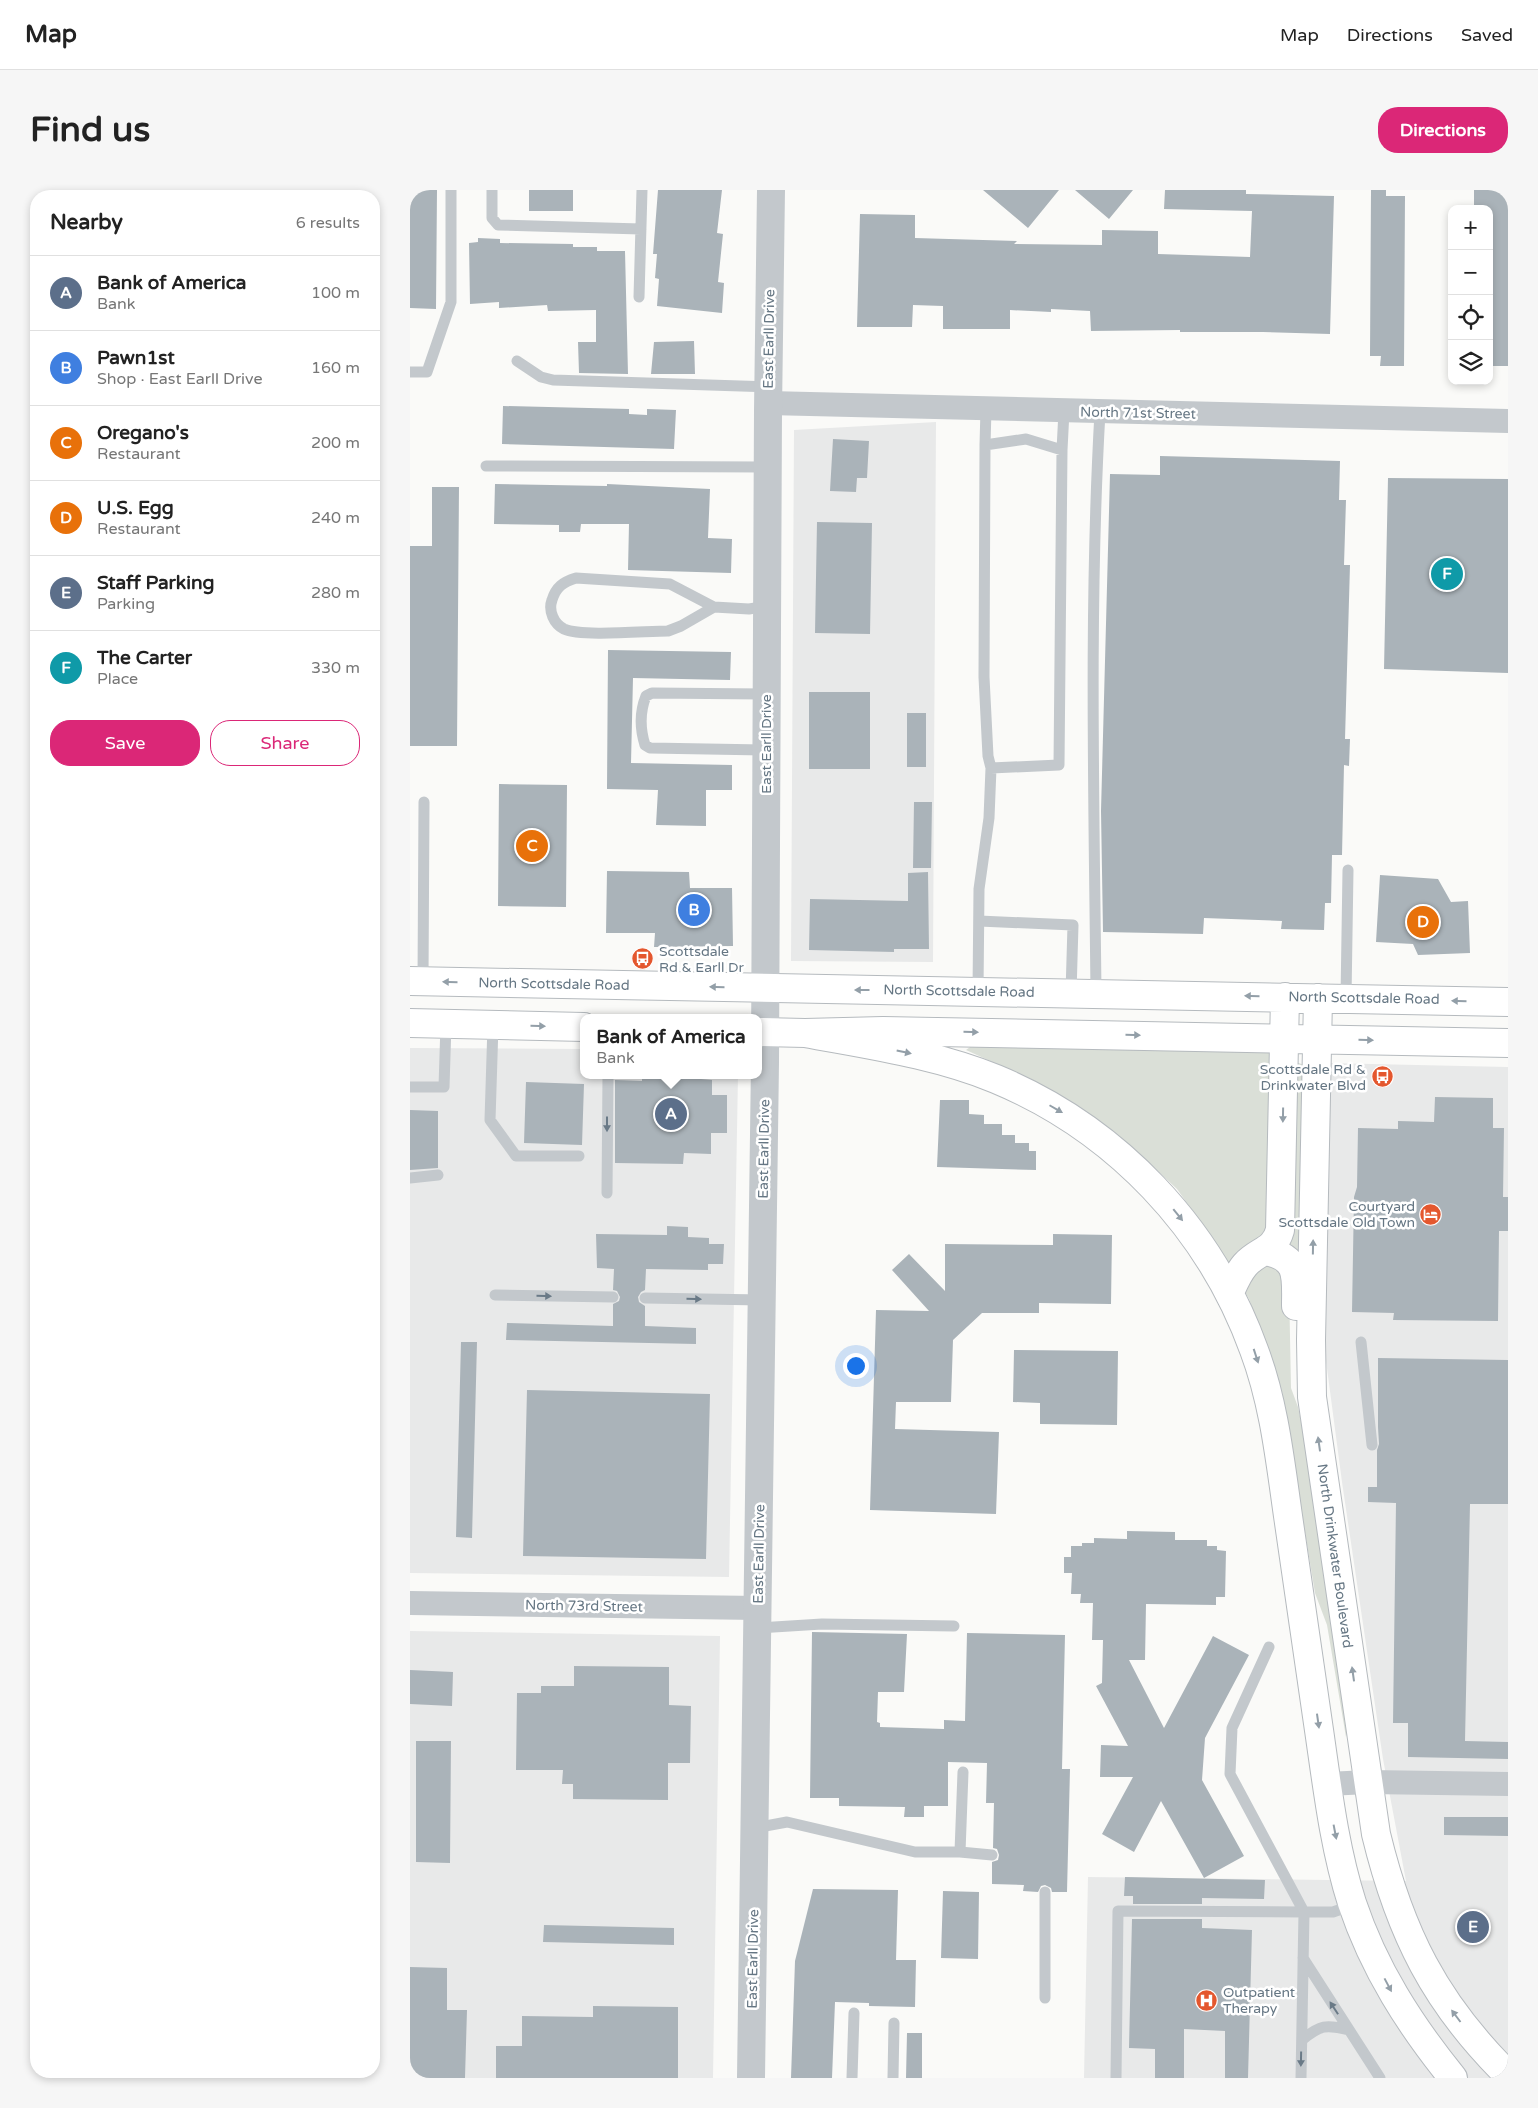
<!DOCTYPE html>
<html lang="en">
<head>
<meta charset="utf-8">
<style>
  :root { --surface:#fff; --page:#f6f6f6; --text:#222; --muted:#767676; --line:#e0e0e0; --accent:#db2777 }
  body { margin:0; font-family:"Varela Round",sans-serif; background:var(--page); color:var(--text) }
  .controls { position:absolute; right:15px; top:15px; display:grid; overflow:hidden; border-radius:10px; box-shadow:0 2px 8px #0003 }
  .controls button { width:45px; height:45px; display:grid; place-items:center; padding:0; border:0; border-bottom:1px solid var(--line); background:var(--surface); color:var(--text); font:25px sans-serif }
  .you { position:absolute; left:445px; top:1175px; width:18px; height:18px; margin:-12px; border:4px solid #fff; border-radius:50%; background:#1a73e8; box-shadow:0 0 0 8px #1a73e833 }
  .badge { display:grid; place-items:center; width:32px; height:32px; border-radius:50%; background:var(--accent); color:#fff; font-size:16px; font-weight:700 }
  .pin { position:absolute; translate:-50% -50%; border:2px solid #fff; box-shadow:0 1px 5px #0006 }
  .popup { position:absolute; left:170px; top:824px; width:182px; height:65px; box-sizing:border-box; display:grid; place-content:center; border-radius:10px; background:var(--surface); filter:drop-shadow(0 1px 4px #0005); font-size:16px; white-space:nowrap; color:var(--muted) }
  .popup b { font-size:19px; color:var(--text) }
  .popup::after { content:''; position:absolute; left:50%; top:100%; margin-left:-10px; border:10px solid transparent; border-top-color:var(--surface) }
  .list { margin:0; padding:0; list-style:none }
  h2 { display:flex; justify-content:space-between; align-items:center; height:65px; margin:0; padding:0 20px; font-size:21px }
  h2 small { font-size:16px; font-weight:400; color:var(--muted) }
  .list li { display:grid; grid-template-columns:32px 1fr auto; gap:15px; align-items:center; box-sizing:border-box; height:75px; padding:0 20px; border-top:1px solid var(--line) }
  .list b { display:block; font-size:19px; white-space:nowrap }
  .list p { margin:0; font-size:16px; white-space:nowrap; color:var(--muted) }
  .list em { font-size:16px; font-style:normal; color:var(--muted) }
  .actions { display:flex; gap:10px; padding:15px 20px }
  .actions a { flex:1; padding:11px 0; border:1px solid var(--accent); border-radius:20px; text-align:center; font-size:18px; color:var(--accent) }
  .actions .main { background:var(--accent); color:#fff }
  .icon { flex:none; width:28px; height:28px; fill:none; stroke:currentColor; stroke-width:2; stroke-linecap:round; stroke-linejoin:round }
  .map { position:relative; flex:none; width:1098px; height:1888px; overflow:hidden; border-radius:20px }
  header { display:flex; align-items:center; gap:30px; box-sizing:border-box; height:70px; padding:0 25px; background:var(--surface); border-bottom:1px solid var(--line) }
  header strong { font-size:24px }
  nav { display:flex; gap:28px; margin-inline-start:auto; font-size:18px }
  .intro { display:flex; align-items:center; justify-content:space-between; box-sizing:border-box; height:120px; padding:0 30px }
  h1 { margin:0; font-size:35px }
  .button { padding:12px 22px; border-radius:20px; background:var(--accent); color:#fff; font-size:18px; font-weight:700 }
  main { display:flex; gap:30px; padding:0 30px }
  aside { flex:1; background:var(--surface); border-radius:20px; box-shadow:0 2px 8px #0003 }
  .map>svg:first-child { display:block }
</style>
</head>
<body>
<header>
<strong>Map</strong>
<nav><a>Map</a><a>Directions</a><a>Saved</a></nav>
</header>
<div class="intro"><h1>Find us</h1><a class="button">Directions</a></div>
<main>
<aside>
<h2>Nearby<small>6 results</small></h2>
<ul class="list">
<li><span class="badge" style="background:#5c6f8a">A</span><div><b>Bank of America</b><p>Bank</p></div><em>100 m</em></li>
<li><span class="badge" style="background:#3f7fe0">B</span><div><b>Pawn1st</b><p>Shop · East Earll Drive</p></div><em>160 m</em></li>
<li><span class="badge" style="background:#e8710a">C</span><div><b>Oregano's</b><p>Restaurant</p></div><em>200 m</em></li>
<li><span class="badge" style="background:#e8710a">D</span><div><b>U.S. Egg</b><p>Restaurant</p></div><em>240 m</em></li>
<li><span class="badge" style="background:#5c6f8a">E</span><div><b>Staff Parking</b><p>Parking</p></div><em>280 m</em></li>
<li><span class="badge" style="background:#0f9aa8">F</span><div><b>The Carter</b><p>Place</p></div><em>330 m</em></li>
</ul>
<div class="actions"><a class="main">Save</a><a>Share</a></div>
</aside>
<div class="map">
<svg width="1098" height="1888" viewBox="0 0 1098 1888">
  <rect width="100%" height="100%" fill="#fafaf8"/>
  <path fill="#e8e9e9" d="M 526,232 L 523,772 L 381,771 L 384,240 Z
    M 0,858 L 173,859 L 174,885 L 328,885 L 319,1387 L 0,1383 Z
    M 916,873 L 1098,877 L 1098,1870 L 1083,1888 L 674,1888 L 678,1687 L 996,1691 L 973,1569 L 932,1292 L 911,1133 Z
    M 0,1441 L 310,1446 L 303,1888 L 0,1888 Z"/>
  <path fill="#dadfd7" d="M 563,855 L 850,859 L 897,876 L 891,1070 L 879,1096 L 881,1198 L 888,1217 L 903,1286 L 939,1535 L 936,1547 L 917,1435 L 905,1403 L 872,1202 L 839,1109 L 813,1064 L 767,999 L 721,956 L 661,913 L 624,891 L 556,860 Z"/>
  <path fill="#aab3b9" d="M 0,0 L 27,0 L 26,119 L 0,118 Z
    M 119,0 L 163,0 L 163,21 L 119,21 Z
    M 248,0 L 312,0 L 307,43 L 313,44 L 308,92 L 314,93 L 312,123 L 247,116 L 249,89 L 245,88 L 247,64 L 243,64 Z
    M 573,0 L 649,0 L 618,38 Z
    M 665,0 L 723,0 L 699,29 Z
    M 755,0 L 836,0 L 836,4 L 924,6 L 920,144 L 853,142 L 770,142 L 770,140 L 681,141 L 680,121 L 641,119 L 641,122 L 600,120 L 600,139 L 533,139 L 533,116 L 503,115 L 502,137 L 447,137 L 450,24 L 505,25 L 505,48 L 607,51 L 604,54 L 692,55 L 692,40 L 748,41 L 748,64 L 840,67 L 842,21 L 754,19 Z
    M 961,0 L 976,0 L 976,6 L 995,6 L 994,176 L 970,176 L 971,166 L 960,166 Z
    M 1064,0 L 1098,0 L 1098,176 L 1079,176 L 1079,19 L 1064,19 Z
    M 68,48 L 90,49 L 90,53 L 163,54 L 163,57 L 187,57 L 187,61 L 215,61 L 218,184 L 169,183 L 168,152 L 186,152 L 186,120 L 138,121 L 137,115 L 89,118 L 89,112 L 60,114 L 59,53 L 68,52 Z
    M 284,151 L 285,184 L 241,184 L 244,152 Z
    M 93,216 L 219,219 L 219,224 L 237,225 L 237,219 L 266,220 L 264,259 L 92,254 Z
    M 423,249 L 459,251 L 457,288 L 447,288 L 446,302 L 420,301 Z
    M 750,266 L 930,271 L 929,310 L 936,310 L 934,375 L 940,375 L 935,549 L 940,549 L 939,576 L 934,575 L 932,665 L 922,665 L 921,713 L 915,713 L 914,740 L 871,739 L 872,731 L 794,728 L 793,744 L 693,742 L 691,621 L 700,284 L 750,285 Z
    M 978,288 L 1098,289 L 1098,483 L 974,479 Z
    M 85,294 L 197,296 L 197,294 L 300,299 L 298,348 L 322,349 L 321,383 L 218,380 L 219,334 L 171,334 L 170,342 L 149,342 L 149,335 L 84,334 Z
    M 22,297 L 49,297 L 47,556 L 0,556 L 0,356 L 22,356 Z
    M 407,332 L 462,333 L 460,444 L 405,443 Z
    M 198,460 L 321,462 L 320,490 L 223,488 L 221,573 L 322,575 L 322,600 L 296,600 L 296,636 L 246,635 L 248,600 L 197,599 Z
    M 399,502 L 460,502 L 460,579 L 399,579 Z
    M 497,523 L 516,523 L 516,577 L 497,577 Z
    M 89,594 L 157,595 L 156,717 L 88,716 Z
    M 504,612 L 522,612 L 521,678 L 503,678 Z
    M 197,681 L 279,682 L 280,698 L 322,698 L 323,756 L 244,757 L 245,743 L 196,743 Z
    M 518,682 L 519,759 L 484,759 L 484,762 L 399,760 L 400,709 L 498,711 L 498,683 Z
    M 970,685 L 1028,689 L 1041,712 L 1058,711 L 1060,763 L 1008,765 L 1003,754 L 966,752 Z
    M 232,885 L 292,885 L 291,889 L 302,890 L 302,905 L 317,905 L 317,943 L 301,943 L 301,964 L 274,963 L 273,974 L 205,973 L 205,890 L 232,891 Z
    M 116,892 L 174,894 L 172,955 L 114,953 Z
    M 1025,907 L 1083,908 L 1083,938 L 1094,938 L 1093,1007 L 1098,1007 L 1098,1041 L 1089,1041 L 1088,1131 L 983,1130 L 984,1123 L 942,1122 L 944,1007 L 947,997 L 948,938 L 988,939 L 988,931 L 1024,932 Z
    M 530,910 L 559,910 L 559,924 L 574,925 L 574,934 L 592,934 L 592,945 L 605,945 L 605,953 L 619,953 L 619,961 L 626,961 L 626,980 L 527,977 Z
    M 0,920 L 28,921 L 28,978 L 0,980 Z
    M 257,1036 L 278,1037 L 278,1047 L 299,1048 L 299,1054 L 314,1054 L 313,1074 L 298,1074 L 298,1080 L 236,1079 L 235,1100 L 231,1102 L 228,1107 L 229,1112 L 235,1116 L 235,1136 L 286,1138 L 286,1154 L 96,1150 L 97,1133 L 203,1136 L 203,1114 L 209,1111 L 210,1107 L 207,1101 L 203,1100 L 204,1079 L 187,1078 L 186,1044 L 257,1045 Z
    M 643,1044 L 702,1045 L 701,1114 L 629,1113 L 629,1123 L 572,1123 L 543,1150 L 541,1212 L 486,1212 L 485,1239 L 589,1242 L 586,1324 L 460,1320 L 466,1120 L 519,1121 L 482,1080 L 499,1064 L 535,1101 L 535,1054 L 643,1055 Z
    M 51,1152 L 67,1152 L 62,1348 L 46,1347 Z
    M 604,1160 L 708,1161 L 707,1235 L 630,1234 L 630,1213 L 603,1212 Z
    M 968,1168 L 1098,1170 L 1098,1314 L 1060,1314 L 1055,1551 L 1098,1552 L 1098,1569 L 998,1567 L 998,1533 L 983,1533 L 986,1313 L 958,1312 L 958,1297 L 967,1297 L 967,1260 L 969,1254 L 968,1237 Z
    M 117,1200 L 300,1204 L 296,1369 L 113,1366 Z
    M 717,1341 L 765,1342 L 765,1350 L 797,1350 L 797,1356 L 807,1356 L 807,1360 L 816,1361 L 815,1407 L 806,1407 L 806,1415 L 736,1414 L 735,1470 L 719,1470 L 754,1538 L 803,1446 L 839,1465 L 795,1548 L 792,1590 L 834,1666 L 794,1688 L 751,1611 L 724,1662 L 692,1644 L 723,1587 L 690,1587 L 691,1555 L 718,1556 L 686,1496 L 692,1493 L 693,1450 L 682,1450 L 683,1413 L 670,1413 L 671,1404 L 661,1404 L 662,1383 L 654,1383 L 654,1367 L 661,1367 L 661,1356 L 672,1356 L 672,1353 L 684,1353 L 684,1348 L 717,1349 Z
    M 402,1442 L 497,1444 L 494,1502 L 468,1502 L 467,1532 L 470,1533 L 470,1537 L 534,1539 L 534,1530 L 555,1531 L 557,1443 L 655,1445 L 652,1579 L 660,1579 L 657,1702 L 642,1702 L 641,1698 L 635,1695 L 631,1696 L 628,1702 L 613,1701 L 614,1695 L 582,1694 L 582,1672 L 588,1670 L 589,1665 L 587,1659 L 583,1658 L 584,1613 L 576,1613 L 577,1573 L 538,1572 L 538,1616 L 514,1616 L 514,1627 L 494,1627 L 495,1617 L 429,1616 L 429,1608 L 400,1608 Z
    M 164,1476 L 259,1477 L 259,1515 L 281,1516 L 280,1573 L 258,1573 L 258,1610 L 163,1609 L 163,1594 L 152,1594 L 153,1580 L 106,1580 L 107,1503 L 131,1503 L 131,1496 L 164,1496 Z
    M 0,1480 L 43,1482 L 42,1516 L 0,1514 Z
    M 6,1551 L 41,1551 L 40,1673 L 6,1672 Z
    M 1034,1627 L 1098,1627 L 1098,1646 L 1034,1645 Z
    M 715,1687 L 855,1690 L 854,1709 L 792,1708 L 792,1714 L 723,1714 L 723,1706 L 714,1706 Z
    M 403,1699 L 488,1700 L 486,1770 L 506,1770 L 505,1817 L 459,1816 L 459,1813 L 425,1812 L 422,1888 L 381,1888 L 385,1771 Z
    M 533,1701 L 569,1702 L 568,1769 L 531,1768 Z
    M 722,1729 L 792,1729 L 792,1738 L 842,1740 L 838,1888 L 815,1888 L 815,1841 L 774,1839 L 774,1888 L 745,1888 L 745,1859 L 719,1858 Z
    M 134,1735 L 264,1738 L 264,1755 L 133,1752 Z
    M 0,1777 L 37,1778 L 37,1820 L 57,1820 L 55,1888 L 0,1888 Z
    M 183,1816 L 268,1817 L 268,1888 L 86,1888 L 86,1856 L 112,1856 L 112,1826 L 183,1827 Z
    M 497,1843 L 512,1843 L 512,1888 L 496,1888 Z"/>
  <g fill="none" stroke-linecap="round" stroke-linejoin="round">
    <defs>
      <path id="primary" d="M 0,791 L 1098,812
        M 908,808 L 901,1150 L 902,1207 L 966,1644 C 990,1743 1025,1813 1098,1885
        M 0,833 L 174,837
        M 348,842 L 395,843 L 473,841 L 1098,853
        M 395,843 C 459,855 525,864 586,889 C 706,939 800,1038 844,1160 C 864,1213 870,1270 878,1326 C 889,1400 899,1473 910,1547 C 918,1603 925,1660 942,1713 C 964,1779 1000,1835 1043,1888
        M 856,1061 C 890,1068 886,1087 886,1116
        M 820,1102 C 824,1093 828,1083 835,1075 C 848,1060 864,1062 870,1040 L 875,807"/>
    </defs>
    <use href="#primary" stroke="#b5babe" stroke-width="30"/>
    <path stroke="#c3c8cc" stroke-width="11" d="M 82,0 L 82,28 L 88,35 L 231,39
      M 229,107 L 232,0
      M 107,171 L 131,187 L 143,190 L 358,197
      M 0,182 L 17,182 L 41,112 L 41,0
      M 575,255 L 576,219
      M 652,260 L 654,221
      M 76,276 L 358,277
      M 304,417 L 271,436 L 258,441 C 236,441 171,447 154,439 C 144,434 138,421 142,410 C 146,397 153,392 166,388 L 260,394 L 304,417 L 339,419 L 357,416
      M 357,560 L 240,558 L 235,555 C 230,539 230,521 236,506 L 242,503 L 357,504
      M 569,731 L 663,735 L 661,803
      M 13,791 L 14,612
      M 568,801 L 569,699 L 579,628 L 581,578 L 578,566 L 574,487 L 575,255 L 616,249 L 652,260 L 649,575 L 581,578
      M 686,803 C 684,610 679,415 690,222
      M 936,808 L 938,680
      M 83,835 L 80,930 L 106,966 L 169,966
      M 0,897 L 34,897 L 36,834
      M 0,988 L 28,985
      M 197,1003 L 198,885
      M 85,1105 L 203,1107
      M 235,1108 L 352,1110
      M 951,1152 L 962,1255
      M 348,1438 L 412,1434 L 544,1436
      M 859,1457 L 822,1538 L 820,1584 L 894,1722 L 923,1722 L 943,1715
      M 345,1638 L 377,1632 L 505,1662 L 550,1662 L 582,1665
      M 550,1662 L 553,1582
      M 893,1768 L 970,1888
      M 635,1808 L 635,1702
      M 892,1850 C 910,1835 916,1834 939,1840
      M 442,1888 L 444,1823
      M 483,1888 L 484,1833
      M 706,1888 L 708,1721 L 894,1722 L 891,1888"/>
    <path stroke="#c3c8cc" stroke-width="24" d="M 358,213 L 1098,231
      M 0,1413 L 348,1418
      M 917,1594 L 958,1592 L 1098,1594"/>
    <path stroke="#c3c8cc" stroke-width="28" d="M 341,1888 L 355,872 L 358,221 L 361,0"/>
    <use href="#primary" stroke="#fff" stroke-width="28"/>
  </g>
  <defs><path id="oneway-solid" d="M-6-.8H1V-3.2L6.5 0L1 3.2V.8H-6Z" transform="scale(1.25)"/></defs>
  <g fill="#939fa8">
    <use href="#oneway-solid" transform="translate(40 792) rotate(-179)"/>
    <use href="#oneway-solid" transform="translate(307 797) rotate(-179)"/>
    <use href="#oneway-solid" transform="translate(452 800) rotate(-180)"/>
    <use href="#oneway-solid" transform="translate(842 806) rotate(-179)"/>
    <use href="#oneway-solid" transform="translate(1049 811) rotate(-179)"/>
    <use href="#oneway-solid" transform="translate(128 836) rotate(1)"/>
    <use href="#oneway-solid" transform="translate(561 842) rotate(1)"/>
    <use href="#oneway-solid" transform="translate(723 845) rotate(1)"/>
    <use href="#oneway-solid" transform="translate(956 850) rotate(1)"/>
    <use href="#oneway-solid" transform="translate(494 862) rotate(12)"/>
    <use href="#oneway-solid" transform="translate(646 919) rotate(30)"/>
    <use href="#oneway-solid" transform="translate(873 925) rotate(91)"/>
    <use href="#oneway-solid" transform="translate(768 1025) rotate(51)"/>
    <use href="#oneway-solid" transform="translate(903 1057) rotate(-89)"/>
    <use href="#oneway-solid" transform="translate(846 1166) rotate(72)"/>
    <use href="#oneway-solid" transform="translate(909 1254) rotate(-98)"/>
    <use href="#oneway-solid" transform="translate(943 1484) rotate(-98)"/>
    <use href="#oneway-solid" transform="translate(908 1531) rotate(82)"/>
    <use href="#oneway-solid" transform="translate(925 1642) rotate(79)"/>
    <use href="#oneway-solid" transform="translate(978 1795) rotate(62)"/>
    <use href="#oneway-solid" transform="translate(1046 1826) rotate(-127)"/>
  </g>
  <g fill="#6a7a87">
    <use href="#oneway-solid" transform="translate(197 934) rotate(90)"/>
    <use href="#oneway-solid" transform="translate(134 1106) rotate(1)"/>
    <use href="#oneway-solid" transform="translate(284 1109) rotate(1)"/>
    <use href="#oneway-solid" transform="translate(924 1818) rotate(-123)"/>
    <use href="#oneway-solid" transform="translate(891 1869) rotate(91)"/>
  </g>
  <defs>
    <symbol id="bus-disc" viewBox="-11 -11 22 22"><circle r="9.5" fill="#e4572e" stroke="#fff"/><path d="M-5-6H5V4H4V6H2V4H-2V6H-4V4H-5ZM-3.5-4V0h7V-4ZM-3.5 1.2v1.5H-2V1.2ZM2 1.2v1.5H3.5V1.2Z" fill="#fff"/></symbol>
    <symbol id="hotel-disc" viewBox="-11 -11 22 22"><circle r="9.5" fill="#e4572e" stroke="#fff"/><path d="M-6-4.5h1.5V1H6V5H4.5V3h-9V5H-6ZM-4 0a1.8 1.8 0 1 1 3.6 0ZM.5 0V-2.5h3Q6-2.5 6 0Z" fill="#fff"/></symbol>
    <symbol id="hospital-disc" viewBox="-11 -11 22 22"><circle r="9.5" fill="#e4572e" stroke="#fff"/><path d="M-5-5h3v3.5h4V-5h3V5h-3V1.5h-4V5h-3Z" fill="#fff"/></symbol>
  </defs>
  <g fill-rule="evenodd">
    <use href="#bus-disc" x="220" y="756" width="25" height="25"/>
    <use href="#bus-disc" x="960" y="874" width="25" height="25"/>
    <use href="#hotel-disc" x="1008" y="1012" width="25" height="25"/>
    <use href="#hospital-disc" x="784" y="1798" width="25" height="25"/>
  </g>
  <g text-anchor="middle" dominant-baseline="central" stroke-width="5" stroke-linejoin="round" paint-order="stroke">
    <g font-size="14" fill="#657683" stroke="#fff">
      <text transform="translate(359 149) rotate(-89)">East Earll Drive</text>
      <text transform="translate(728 223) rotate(1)">North 71st Street</text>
      <text transform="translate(356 554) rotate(-90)">East Earll Drive</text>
      <text transform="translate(144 794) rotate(1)">North Scottsdale Road</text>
      <text transform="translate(549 801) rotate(1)">North Scottsdale Road</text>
      <text transform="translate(954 808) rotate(1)">North Scottsdale Road</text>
      <text transform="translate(354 959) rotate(-89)">East Earll Drive</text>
      <text transform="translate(349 1364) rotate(-89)">East Earll Drive</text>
      <text transform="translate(925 1366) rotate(82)">North Drinkwater Boulevard</text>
      <text transform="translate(174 1416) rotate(1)">North 73rd Street</text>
      <text transform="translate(343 1769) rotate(-89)">East Earll Drive</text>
    </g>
    <g font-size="14" fill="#657683" stroke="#fff" text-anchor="start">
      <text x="249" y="761">Scottsdale<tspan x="249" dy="16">Rd &amp; Earll Dr</tspan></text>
      <text x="956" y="879" text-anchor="end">Scottsdale Rd &amp;<tspan x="956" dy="16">Drinkwater Blvd</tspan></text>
      <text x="1005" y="1016" text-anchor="end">Courtyard<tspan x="1005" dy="16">Scottsdale Old Town</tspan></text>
      <text x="813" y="1802">Outpatient<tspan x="813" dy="16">Therapy</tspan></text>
    </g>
  </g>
</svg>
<div class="controls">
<button>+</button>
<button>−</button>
<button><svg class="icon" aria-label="locate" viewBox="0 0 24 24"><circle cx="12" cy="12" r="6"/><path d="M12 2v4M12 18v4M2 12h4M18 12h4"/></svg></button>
<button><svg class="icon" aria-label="layers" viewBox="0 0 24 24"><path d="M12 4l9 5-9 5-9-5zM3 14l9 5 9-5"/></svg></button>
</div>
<div class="you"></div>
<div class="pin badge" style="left:261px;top:924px;background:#5c6f8a">A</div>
<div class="popup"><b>Bank of America</b>Bank</div>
<div class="pin badge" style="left:284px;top:720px;background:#3f7fe0">B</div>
<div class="pin badge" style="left:122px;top:656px;background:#e8710a">C</div>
<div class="pin badge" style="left:1013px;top:732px;background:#e8710a">D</div>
<div class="pin badge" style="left:1063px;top:1737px;background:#5c6f8a">E</div>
<div class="pin badge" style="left:1037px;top:384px;background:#0f9aa8">F</div>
</div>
</main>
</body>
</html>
